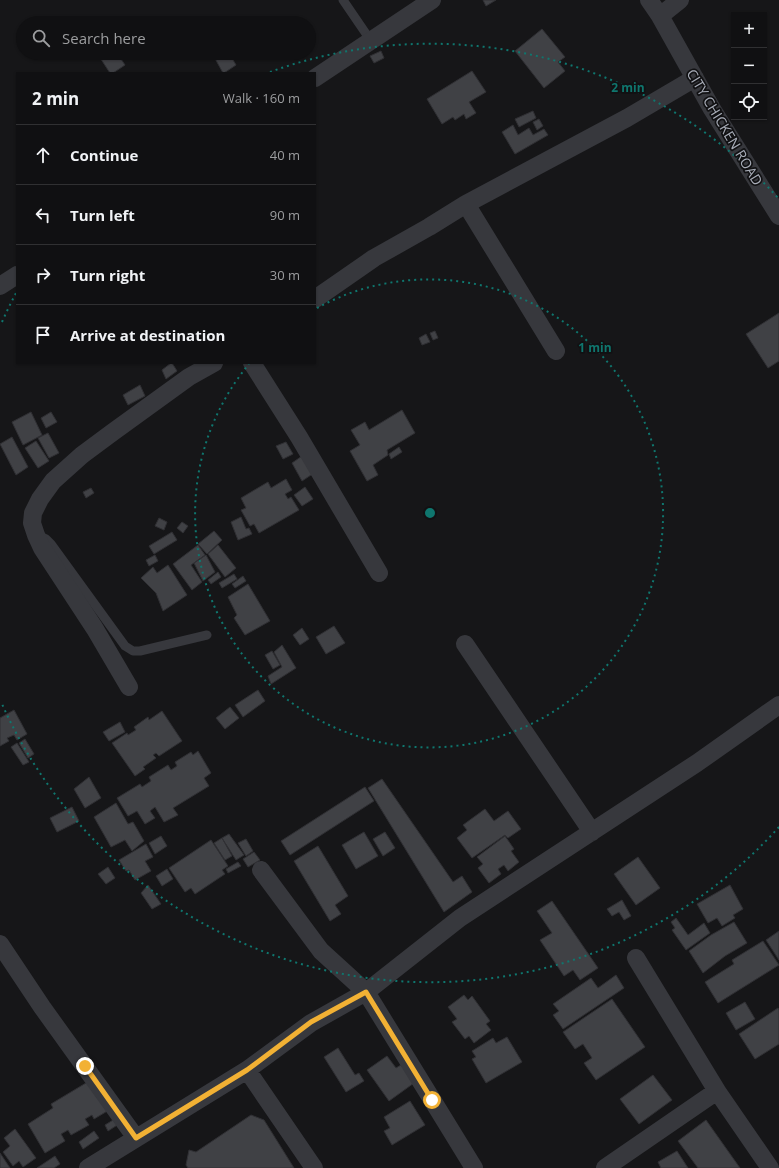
<!DOCTYPE html>
<html lang="en">
<head>
<meta charset="utf-8">
<style>
  :root { --surface:#101012; --page:#1e1e20; --text:#f1f3f6; --muted:#9c9d9f; --line:#303032 }
  body { margin:0; font-family:"Open Sans",sans-serif; background:var(--page); color:var(--text) }
  .controls { position:absolute; right:12px; top:12px; display:grid; overflow:hidden; border-radius:0px; box-shadow:0 1px 3px #0004 }
  .controls button { width:36px; height:36px; display:grid; place-items:center; padding:0; border:0; border-bottom:1px solid var(--line); background:var(--surface); color:var(--text); font:20px sans-serif }
  .stop { position:absolute; width:12px; height:12px; margin:-9px; border:3px solid #f2b134; border-radius:50%; background:#fff }
  .stop.end { background:#f2b134; border-color:#fff; box-shadow:0 1px 4px #0008 }
  .list { margin:0; padding:0; list-style:none }
  h2 { display:flex; justify-content:space-between; align-items:center; height:52px; margin:0; padding:0 16px; font-size:17px }
  h2 small { font-size:13px; font-weight:400; color:var(--muted) }
  .list li { display:grid; grid-template-columns:26px 1fr auto; gap:12px; align-items:center; box-sizing:border-box; height:60px; padding:0 16px; border-top:1px solid var(--line) }
  .list b { display:block; font-size:15px; white-space:nowrap }
  .list em { font-size:13px; font-style:normal; color:var(--muted) }
  .icon { flex:none; width:22px; height:22px; fill:none; stroke:currentColor; stroke-width:2; stroke-linecap:round; stroke-linejoin:round }
  .map { position:relative; flex:none; width:779px; height:1168px; overflow:hidden }
  .search { position:absolute; background:var(--surface); box-shadow:0 1px 3px #0004; left:16px; top:16px; width:300px; height:44px; display:flex; align-items:center; gap:10px; box-sizing:border-box; padding:0 14px; border-radius:22px; color:var(--muted); font-size:15px }
  .panel { position:absolute; background:var(--surface); box-shadow:0 1px 3px #0004; left:16px; top:72px; width:300px; height:292px; border-radius:0px }
  .map>svg:first-child { display:block }
</style>
</head>
<body>
<div class="map">
<svg width="779" height="1168" viewBox="0 0 779 1168">
  <rect width="100%" height="100%" fill="#161618"/>
  <path fill="#404145" stroke="#303034" d="M 483,0 L 496,0 L 486,6 Z
    M 542,29 L 565,57 L 558,62 L 565,71 L 544,88 L 515,51 Z
    M 381,51 L 384,58 L 374,63 L 370,56 Z
    M 97,53 L 117,53 L 125,65 L 113,73 L 110,73 Z
    M 212,53 L 229,53 L 236,65 L 224,73 L 223,73 Z
    M 472,71 L 486,92 L 469,102 L 476,113 L 466,119 L 464,114 L 455,120 L 453,117 L 442,124 L 427,99 Z
    M 533,111 L 536,118 L 519,127 L 515,119 Z
    M 539,119 L 543,126 L 537,130 L 533,122 Z
    M 513,125 L 518,135 L 529,128 L 533,135 L 544,129 L 548,135 L 515,154 L 502,132 Z
    M 779,313 L 779,361 L 768,368 L 746,334 Z
    M 435,331 L 438,338 L 433,340 L 430,333 Z
    M 426,334 L 430,342 L 422,345 L 419,338 Z
    M 171,363 L 172,363 L 177,371 L 166,379 L 162,370 Z
    M 140,385 L 145,396 L 128,405 L 123,395 Z
    M 402,410 L 415,433 L 387,450 L 388,455 L 373,465 L 378,475 L 367,481 L 350,451 L 360,445 L 351,430 L 365,422 L 369,430 Z
    M 31,412 L 42,435 L 23,445 L 12,422 Z
    M 51,412 L 57,422 L 46,428 L 41,418 Z
    M 48,433 L 59,453 L 49,458 L 38,438 Z
    M 12,437 L 28,467 L 16,475 L 0,444 Z
    M 36,441 L 49,461 L 38,468 L 25,448 Z
    M 286,442 L 293,454 L 283,459 L 276,446 Z
    M 399,447 L 402,452 L 391,459 L 389,454 Z
    M 305,454 L 314,473 L 302,481 L 292,463 Z
    M 286,479 L 292,490 L 285,494 L 288,499 L 291,497 L 299,510 L 259,533 L 254,524 L 250,526 L 241,510 L 246,508 L 241,498 L 268,482 L 271,488 Z
    M 305,487 L 313,499 L 302,506 L 294,495 Z
    M 91,488 L 94,493 L 86,498 L 83,492 Z
    M 241,517 L 246,529 L 249,528 L 252,534 L 238,540 L 231,522 Z
    M 159,518 L 167,522 L 164,530 L 155,526 Z
    M 182,522 L 188,526 L 183,533 L 177,528 Z
    M 214,531 L 222,540 L 207,554 L 198,544 Z
    M 172,532 L 177,540 L 154,554 L 149,546 Z
    M 198,545 L 205,555 L 191,565 L 202,582 L 192,590 L 173,564 Z
    M 218,545 L 236,568 L 225,577 L 208,554 Z
    M 155,555 L 158,561 L 149,566 L 146,560 Z
    M 206,555 L 215,572 L 203,581 L 194,563 Z
    M 168,565 L 187,595 L 163,611 L 156,593 L 141,578 L 153,567 L 157,573 Z
    M 218,572 L 221,577 L 211,584 L 208,580 Z
    M 234,574 L 237,579 L 222,588 L 219,583 Z
    M 243,576 L 246,581 L 235,588 L 232,584 Z
    M 248,584 L 270,621 L 245,635 L 234,618 L 237,615 L 228,597 Z
    M 334,626 L 345,643 L 326,654 L 316,637 Z
    M 302,628 L 309,639 L 300,645 L 293,635 Z
    M 282,645 L 296,668 L 271,684 L 268,676 L 282,667 L 274,652 Z
    M 272,651 L 280,665 L 273,669 L 265,655 Z
    M 258,690 L 265,701 L 243,717 L 235,705 Z
    M 230,707 L 239,718 L 225,729 L 216,718 Z
    M 14,710 L 27,734 L 17,740 L 14,735 L 7,738 L 9,741 L 0,746 L 0,718 Z
    M 162,711 L 182,741 L 159,756 L 156,753 L 153,755 L 156,758 L 143,767 L 145,769 L 135,776 L 112,743 L 127,733 L 128,735 L 136,730 L 134,727 L 148,717 L 149,720 Z
    M 120,722 L 125,732 L 109,741 L 103,732 Z
    M 25,739 L 34,754 L 28,758 L 19,743 Z
    M 17,743 L 29,762 L 23,765 L 11,747 Z
    M 198,751 L 211,773 L 204,778 L 209,786 L 173,808 L 178,815 L 164,822 L 155,807 L 150,811 L 155,818 L 145,824 L 137,811 L 128,816 L 117,798 L 140,784 L 142,787 L 151,781 L 149,777 L 168,765 L 171,770 L 177,766 L 175,762 L 191,752 L 193,755 Z
    M 89,777 L 101,798 L 85,808 L 74,789 Z
    M 382,779 L 453,882 L 462,876 L 472,892 L 444,912 L 368,788 Z
    M 365,787 L 374,801 L 290,855 L 281,841 Z
    M 116,803 L 128,824 L 133,822 L 144,841 L 132,851 L 125,840 L 111,847 L 94,817 Z
    M 72,807 L 79,821 L 57,832 L 50,818 Z
    M 485,809 L 494,821 L 508,811 L 521,829 L 508,838 L 505,835 L 472,858 L 457,838 L 467,830 L 463,825 Z
    M 364,832 L 378,856 L 356,869 L 342,845 Z
    M 385,832 L 395,848 L 383,856 L 373,839 Z
    M 229,834 L 244,855 L 236,860 L 222,838 Z
    M 161,836 L 167,846 L 155,854 L 149,843 Z
    M 505,836 L 514,849 L 511,851 L 519,862 L 508,871 L 504,865 L 498,869 L 501,874 L 489,883 L 478,868 L 483,864 L 477,857 Z
    M 222,838 L 232,856 L 225,860 L 214,843 Z
    M 246,839 L 253,851 L 246,856 L 238,843 Z
    M 211,840 L 228,866 L 222,870 L 225,874 L 195,894 L 191,888 L 185,892 L 169,868 Z
    M 146,844 L 153,857 L 145,861 L 151,871 L 135,880 L 129,870 L 126,871 L 119,860 Z
    M 318,846 L 348,896 L 335,905 L 341,914 L 330,921 L 294,861 Z
    M 254,852 L 260,860 L 248,867 L 243,859 Z
    M 638,857 L 660,888 L 636,905 L 614,874 Z
    M 238,862 L 241,866 L 228,873 L 226,869 Z
    M 108,867 L 115,878 L 106,884 L 98,874 Z
    M 167,869 L 173,879 L 162,886 L 156,876 Z
    M 148,885 L 161,904 L 152,909 L 141,893 Z
    M 730,885 L 743,909 L 733,915 L 735,918 L 722,926 L 717,918 L 708,923 L 697,904 Z
    M 622,900 L 631,916 L 624,920 L 619,912 L 612,916 L 607,909 Z
    M 552,901 L 598,968 L 580,980 L 573,970 L 564,976 L 540,940 L 552,933 L 537,911 Z
    M 676,918 L 688,935 L 704,923 L 710,933 L 686,950 L 672,930 L 675,928 L 671,922 Z
    M 734,922 L 747,943 L 725,956 L 703,973 L 689,951 L 711,935 Z
    M 779,931 L 779,960 L 766,940 Z
    M 763,941 L 779,965 L 718,1003 L 705,982 L 734,964 L 732,960 Z
    M 616,975 L 624,988 L 563,1029 L 553,1015 L 559,1011 L 553,1004 L 591,978 L 598,988 Z
    M 464,995 L 468,1000 L 472,996 L 490,1021 L 486,1024 L 491,1030 L 474,1043 L 469,1036 L 465,1039 L 452,1022 L 457,1019 L 448,1007 Z
    M 612,999 L 645,1047 L 596,1080 L 584,1063 L 592,1058 L 583,1044 L 575,1049 L 563,1032 Z
    M 745,1002 L 755,1019 L 736,1030 L 726,1013 Z
    M 778,1008 L 779,1010 L 779,1044 L 755,1059 L 739,1034 Z
    M 507,1037 L 522,1062 L 486,1083 L 472,1059 L 476,1057 L 472,1051 L 493,1038 L 496,1043 Z
    M 338,1048 L 355,1075 L 359,1073 L 364,1081 L 346,1092 L 324,1057 Z
    M 387,1056 L 396,1068 L 401,1065 L 414,1083 L 389,1101 L 367,1070 Z
    M 653,1075 L 672,1100 L 639,1124 L 620,1099 Z
    M 91,1080 L 109,1110 L 94,1119 L 92,1115 L 85,1119 L 89,1125 L 71,1135 L 68,1130 L 61,1134 L 65,1141 L 45,1153 L 28,1124 L 53,1108 L 51,1104 Z
    M 410,1101 L 425,1125 L 392,1145 L 384,1131 L 390,1128 L 384,1117 Z
    M 251,1115 L 264,1120 L 294,1168 L 188,1168 L 186,1165 L 189,1150 L 196,1152 Z
    M 118,1117 L 122,1122 L 108,1131 L 105,1125 Z
    M 706,1120 L 740,1168 L 698,1168 L 678,1141 Z
    M 15,1129 L 36,1158 L 23,1167 L 19,1161 L 13,1166 L 3,1152 L 10,1146 L 4,1138 Z
    M 94,1131 L 99,1138 L 83,1149 L 79,1142 Z
    M 677,1151 L 688,1168 L 661,1168 L 658,1162 Z
    M 0,1153 L 10,1168 L 0,1168 Z
    M 55,1156 L 60,1164 L 54,1168 L 37,1168 Z"/>
  <g fill="none" stroke-linecap="round" stroke-linejoin="round">
    <path stroke="#37383d" stroke-width="9" d="M 343,0 L 371,41
      M 39,536 L 46,539 L 51,544 L 125,646 L 133,651 L 140,651 L 207,635"/>
    <path stroke="#37383d" stroke-width="18" d="M 649,0 L 660,16 L 712,109 L 779,216
      M 660,16 L 680,0
      M 315,78 L 432,0
      M 466,204 L 556,351
      M 0,286 L 17,275
      M 315,299 L 374,258 L 429,227 L 466,204 L 627,118 L 695,78
      M 252,363 L 299,437 L 379,573
      M 465,644 L 592,832
      M 129,687 L 95,629 L 42,548 L 36,535 L 32,523 L 33,513 L 40,499 L 53,481 L 82,455 L 113,432 L 189,377 L 214,363
      M 261,870 L 321,951 L 366,992 L 474,1168
      M 0,944 L 42,1007 L 136,1138
      M 636,958 L 717,1091
      M 247,1070 L 314,1168
      M 88,1168 L 247,1070 L 311,1023 L 366,992 L 460,918 L 697,763 L 779,705
      M 605,1168 L 717,1091 L 770,1168"/>
  </g>
  <g fill="none" stroke-linecap="round" stroke-linejoin="round">
    <path stroke="#f2b134" stroke-width="5" d="M 85,1066 L 136,1138 L 247,1070 L 311,1022 L 366,992 L 432,1100"/>
  </g>
  <g fill="none" stroke="#0f766e" stroke-width="2" stroke-dasharray="2 4">
    <path d="M317 308A234 234 0 1 1 249 364"/>
    <path d="M779 827A469 469 0 0 1 2 704M2 322A469 469 0 0 1 16 293M270 72A469 469 0 0 1 779 199"/>
  </g>
  <g text-anchor="middle" dominant-baseline="central" stroke-width="3.5" stroke-linejoin="round" paint-order="stroke">
    <g font-size="14" fill="#a8adb8" stroke="#111113">
      <text transform="translate(725 127) rotate(59)">CITY CHICKEN ROAD</text>
    </g>
  </g>
  <circle cx="430" cy="513" r="6" fill="#0f766e" stroke="#111113" stroke-width="2"/>
  <g font-size="12" text-anchor="middle" font-weight="bold" fill="#0f766e" stroke="#111113" stroke-width="3.5" stroke-linejoin="round" paint-order="stroke">
    <text x="628" y="92">2 min</text>
    <text x="595" y="352">1 min</text>
  </g>
</svg>
<div class="controls">
<button>+</button>
<button>−</button>
<button><svg class="icon" aria-label="locate" viewBox="0 0 24 24"><circle cx="12" cy="12" r="6"/><path d="M12 2v4M12 18v4M2 12h4M18 12h4"/></svg></button>
</div>
<div class="stop" style="left:432px;top:1100px"></div>
<div class="stop end" style="left:85px;top:1066px"></div>
<div class="search"><svg class="icon" aria-label="search" viewBox="0 0 24 24"><circle cx="10" cy="10" r="6"/><path d="M15 15l6 6"/></svg>Search here</div>
<section class="panel">
<h2>2 min<small>Walk · 160 m</small></h2>
<ul class="list">
<li><svg class="icon" aria-label="ahead" viewBox="0 0 24 24"><path d="M12 20V5M6 11l6-6 6 6"/></svg><div><b>Continue</b></div><em>40 m</em></li>
<li><svg class="icon" aria-label="left" viewBox="0 0 24 24"><path d="M17 20v-9H6M10 6l-5 5 5 5"/></svg><div><b>Turn left</b></div><em>90 m</em></li>
<li><svg class="icon" aria-label="right" viewBox="0 0 24 24"><path d="M7 20v-9h11M14 6l5 5-5 5"/></svg><div><b>Turn right</b></div><em>30 m</em></li>
<li><svg class="icon" aria-label="arrive" viewBox="0 0 24 24"><path d="M6 21V4h12l-3 4 3 4H6"/></svg><div><b>Arrive at destination</b></div></li>
</ul>
</section>
</div>
</body>
</html>
